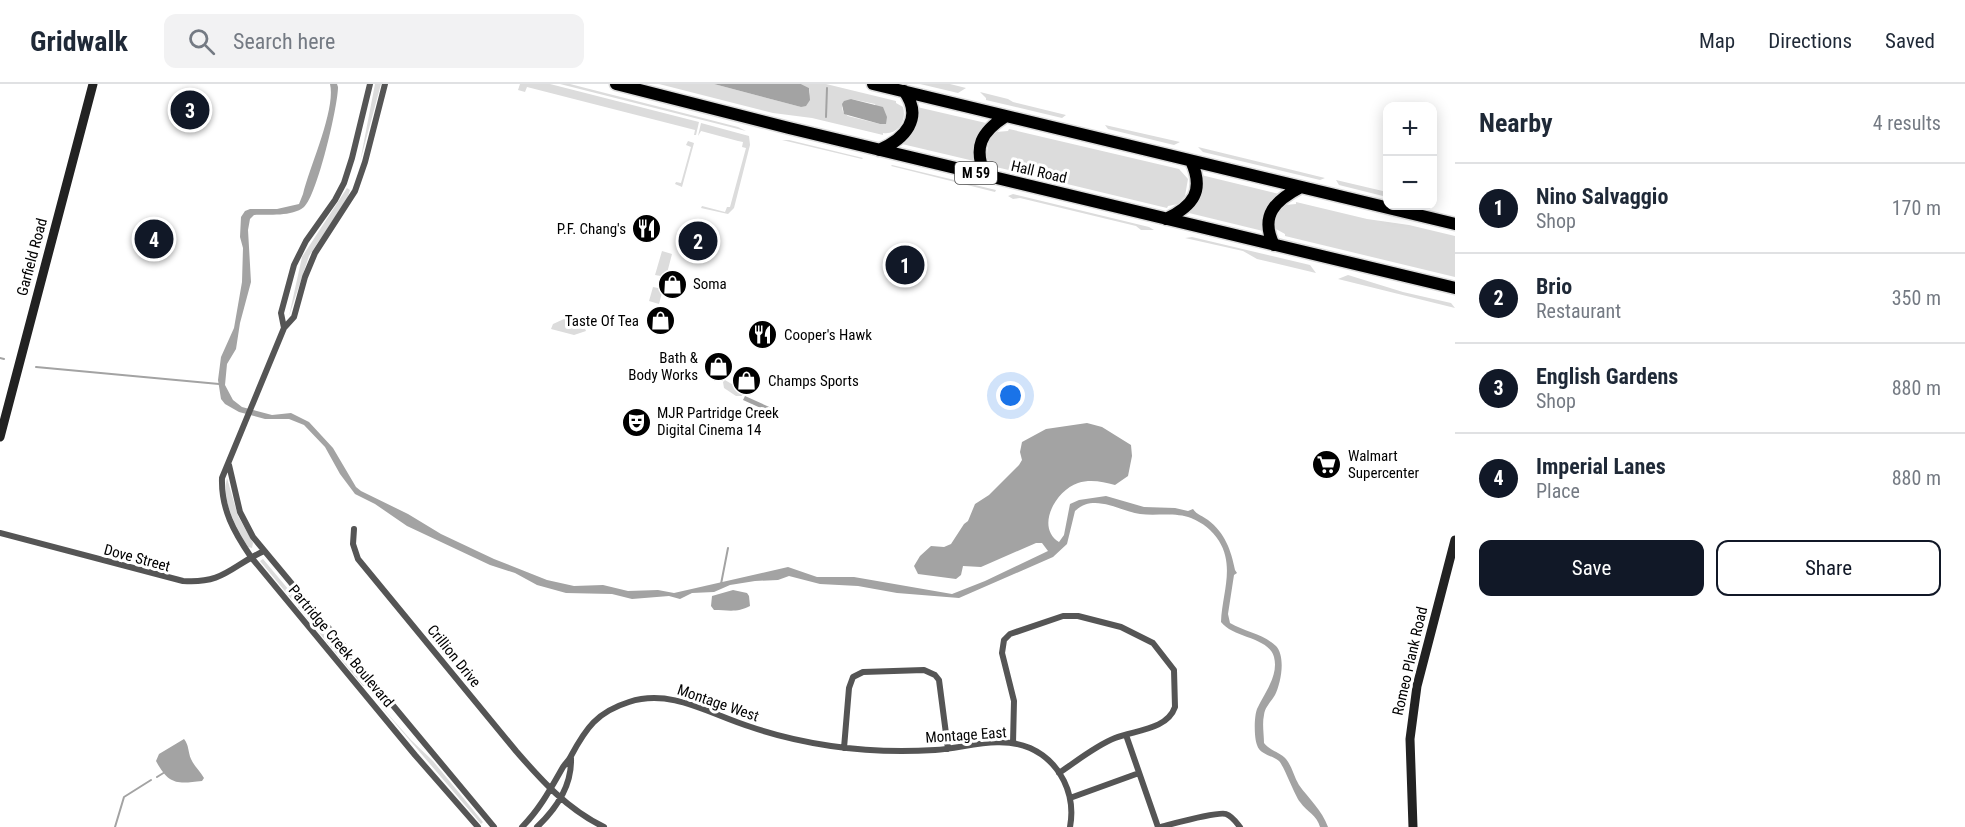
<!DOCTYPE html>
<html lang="en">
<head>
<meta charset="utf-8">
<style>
  :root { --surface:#fff; --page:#f2f2f3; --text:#1f2937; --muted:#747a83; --line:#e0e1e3; --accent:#111827 }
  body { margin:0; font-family:"Roboto Condensed",sans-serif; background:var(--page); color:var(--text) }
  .controls { position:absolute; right:18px; top:18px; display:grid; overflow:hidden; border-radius:12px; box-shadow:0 3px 15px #0003 }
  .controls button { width:54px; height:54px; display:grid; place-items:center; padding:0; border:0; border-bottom:2px solid var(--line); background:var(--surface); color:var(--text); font:30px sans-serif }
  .you { position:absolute; left:1011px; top:312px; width:21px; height:21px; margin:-15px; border:4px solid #fff; border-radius:50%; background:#1a73e8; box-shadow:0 0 0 9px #1a73e833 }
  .badge { display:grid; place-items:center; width:39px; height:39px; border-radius:50%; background:var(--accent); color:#fff; font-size:20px; font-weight:700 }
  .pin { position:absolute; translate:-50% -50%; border:3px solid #fff; box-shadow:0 2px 6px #0006 }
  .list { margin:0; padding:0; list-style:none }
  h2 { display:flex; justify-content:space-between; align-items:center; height:78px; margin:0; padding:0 24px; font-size:26px }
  h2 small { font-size:20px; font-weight:400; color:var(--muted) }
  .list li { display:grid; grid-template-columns:39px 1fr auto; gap:18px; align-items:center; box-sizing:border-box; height:90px; padding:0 24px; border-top:2px solid var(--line) }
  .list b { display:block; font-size:22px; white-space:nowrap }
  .list p { margin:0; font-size:20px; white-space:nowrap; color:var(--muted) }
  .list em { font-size:20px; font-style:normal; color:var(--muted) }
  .actions { display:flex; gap:12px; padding:18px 24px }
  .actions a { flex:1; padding:14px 0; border:2px solid var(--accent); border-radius:12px; text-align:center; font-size:21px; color:var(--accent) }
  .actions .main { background:var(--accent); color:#fff }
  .icon { flex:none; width:33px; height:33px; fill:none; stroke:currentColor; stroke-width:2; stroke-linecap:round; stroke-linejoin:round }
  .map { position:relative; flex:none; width:1455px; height:743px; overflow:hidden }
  header { display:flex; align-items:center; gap:36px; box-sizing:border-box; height:84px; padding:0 30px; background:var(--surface); border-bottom:2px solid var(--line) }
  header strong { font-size:28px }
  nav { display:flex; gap:33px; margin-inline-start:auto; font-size:21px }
  .search { width:420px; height:54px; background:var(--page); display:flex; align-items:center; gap:15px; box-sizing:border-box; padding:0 21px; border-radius:12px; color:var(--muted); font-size:22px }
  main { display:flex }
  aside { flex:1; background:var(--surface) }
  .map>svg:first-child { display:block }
</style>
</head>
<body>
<header>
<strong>Gridwalk</strong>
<div class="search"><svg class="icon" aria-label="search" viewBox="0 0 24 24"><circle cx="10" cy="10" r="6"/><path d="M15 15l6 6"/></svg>Search here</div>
<nav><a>Map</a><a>Directions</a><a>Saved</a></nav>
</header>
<main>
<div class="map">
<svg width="1455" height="743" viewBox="0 0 1455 743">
  <rect width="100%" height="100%" fill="#fff"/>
  <path fill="#dcdcdc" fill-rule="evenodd" d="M 375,0 L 381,0 L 360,78 Z
    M 520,0 L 550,0 L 699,38 L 696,51 L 694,51 L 695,46 L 527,3 L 525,8 L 518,6 Z
    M 560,0 L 570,0 L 738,43 L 746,47 Z
    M 659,0 L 714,0 L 801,23 C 806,17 812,12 809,4 L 801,0 L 826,0 L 896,17 L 896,19 L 903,23 C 907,37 898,51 883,49 L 883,51 L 812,34 L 773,29 ZM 851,15 L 875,20 L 880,40 L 848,32 L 843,28 L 842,23 Z
    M 920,0 L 950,0 L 966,4 L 958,9 Z
    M 980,8 L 1008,15 L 1013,18 L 1066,31 L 1062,34 L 986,16 L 986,14 Z
    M 917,23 L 986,39 L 977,53 L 974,77 L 902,60 L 912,48 Z
    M 701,39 L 749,52 L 750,61 L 734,124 L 728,130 L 701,124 L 702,122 L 725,128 L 727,123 L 730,123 L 746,64 L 742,63 L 743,58 L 738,57 L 701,47 L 698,52 Z
    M 1105,41 L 1180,58 L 1174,61 L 1108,45 Z
    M 1009,45 L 1179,85 L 1188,95 L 1185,112 L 1178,120 L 1168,122 L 1167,124 L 996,83 L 996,81 L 986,75 L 989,57 L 996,48 L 1008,47 Z
    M 782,56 L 789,56 L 863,74 L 862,75 Z
    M 688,57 L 694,59 L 682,103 L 675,100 L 676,98 L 681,99 L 691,63 L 686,61 Z
    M 1198,63 L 1325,94 L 1320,96 L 1203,68 Z
    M 892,81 L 996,106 L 995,108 L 891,82 Z
    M 1201,91 L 1279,110 L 1268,122 L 1263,147 L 1189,129 L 1197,117 Z
    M 1336,96 L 1387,108 L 1387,113 L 1339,101 Z
    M 347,104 L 350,106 L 347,115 L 309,172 L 289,232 L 302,173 Z
    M 1013,110 L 1149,143 L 1154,146 L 1141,146 L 1136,142 L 1020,114 L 1013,115 L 1008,112 Z
    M 1296,118 L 1367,135 L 1409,141 L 1455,152 L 1455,193 L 1285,152 L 1285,150 L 1276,145 C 1274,135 1278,127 1285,121 L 1296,120 Z
    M 1192,153 L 1310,181 L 1316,189 L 1257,175 L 1243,167 L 1185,154 Z
    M 662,167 L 672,170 L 666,193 L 655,191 Z
    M 1348,191 L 1403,208 L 1451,219 L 1455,224 L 1338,195 Z
    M 653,203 L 663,205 L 659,220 L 649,217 Z
    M 564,235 L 583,240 L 586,247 L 574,251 L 551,245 L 553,240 Z
    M 725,296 L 740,305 L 742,312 L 736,312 L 724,304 L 723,298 Z
    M 227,394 L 238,432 L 253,459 L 252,464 L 248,463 C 236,443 221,417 227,394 Z
    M 263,475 C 297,517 334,556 368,598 L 368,602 L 363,602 L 260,477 Z
    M 378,619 L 411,656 L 433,677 L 483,738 L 481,740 Z"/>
  <path fill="#a3a3a3" d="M 330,0 L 337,0 L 338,3 C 338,22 317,112 304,123 C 292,133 269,130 254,131 L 250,135 L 248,146 L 251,198 L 240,239 L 236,265 L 227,280 L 225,301 L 233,316 L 242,323 L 272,331 L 291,329 L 309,338 L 333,364 L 356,403 L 361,407 L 408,430 L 441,450 L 494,475 L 547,496 L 574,502 L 603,501 L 628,507 L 658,506 L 674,509 L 788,483 L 817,493 L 854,493 L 952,510 L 985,497 L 1048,467 L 1042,459 L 1036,459 L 981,483 L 963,482 L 961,491 L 956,495 L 918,490 L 914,482 L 920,472 L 931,462 L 944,463 L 951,460 L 964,440 L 968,437 L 975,420 L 989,411 L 1019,381 L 1022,376 L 1020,368 L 1022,358 L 1046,345 L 1087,339 L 1102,343 L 1131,361 L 1132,372 L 1128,392 L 1115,401 C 1103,398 1091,395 1078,399 C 1056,406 1035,443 1059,458 L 1064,451 L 1070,420 L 1079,416 L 1106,412 L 1144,423 L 1175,424 L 1188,427 L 1193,425 C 1197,431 1203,432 1208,436 C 1225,449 1231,466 1235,486 L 1237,489 L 1234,491 L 1228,530 L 1230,539 C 1245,548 1262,549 1276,562 C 1286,573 1281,599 1275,611 C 1271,618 1265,623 1264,631 C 1262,640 1264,650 1264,659 C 1270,667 1280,668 1286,675 C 1292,682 1294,693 1299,701 C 1309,715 1322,726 1328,743 L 1320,743 C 1317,731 1307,728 1300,718 C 1294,710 1284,682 1279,677 C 1272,671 1260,671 1257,661 C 1254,653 1254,633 1257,625 C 1264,609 1279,592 1274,573 C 1269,553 1233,554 1221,538 C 1222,510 1235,483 1219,457 C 1212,446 1203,439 1191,434 C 1176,428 1156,432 1140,430 C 1119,427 1094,409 1075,427 L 1067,460 L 1053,473 L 959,514 L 897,509 L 858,502 L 820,500 L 789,492 L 778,496 L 755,497 L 730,501 L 714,508 L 692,509 L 680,515 L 669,512 L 632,515 L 612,510 L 566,509 L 537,501 L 515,489 L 490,481 L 407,442 L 375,420 L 355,410 L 340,390 L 325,363 L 304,341 L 289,335 L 265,335 L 239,328 L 225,320 L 221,315 L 218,296 L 221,273 L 234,244 L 242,198 L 243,164 L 240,153 L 241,133 L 245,127 L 250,125 L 277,125 L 299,120 L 303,110 C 310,82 336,25 330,0 Z
    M 714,0 L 801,0 L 809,4 L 810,16 L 806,22 L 801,23 Z
    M 851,15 L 883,23 L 887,33 L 886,40 L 880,40 L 844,30 L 842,20 L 844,17 Z
    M 745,312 L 776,326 L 774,330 L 743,316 Z
    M 733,506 L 747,509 L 749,512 L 750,522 C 737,529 728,526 714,526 L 711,522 L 712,512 Z
    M 184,655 C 189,661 188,668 191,675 C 194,682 200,687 204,694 L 202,697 C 177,700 169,701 156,677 L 159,670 Z"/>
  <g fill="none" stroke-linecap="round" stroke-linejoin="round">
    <path stroke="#a3a3a3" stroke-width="2" d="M 826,33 L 827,4
      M 0,274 L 4,275
      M 36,283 L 219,300
      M 721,500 L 728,464
      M 157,693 L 165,688
      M 115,743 L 124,713 L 151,696"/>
    <defs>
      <path id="highway" d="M 616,0 L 789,44 L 1455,204
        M 873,0 L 1455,140
        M 879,66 C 905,55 924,34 904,7
        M 985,91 C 973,63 981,48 1006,32
        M 1166,135 C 1193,122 1205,107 1191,77
        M 1274,161 C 1259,131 1276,116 1301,103"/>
    </defs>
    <use href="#highway" stroke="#dbdbdb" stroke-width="15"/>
    <path stroke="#555" stroke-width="6" d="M 385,0 L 365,78 L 355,107 L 315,169 L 305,193 L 294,233 L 284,244 L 222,394 C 221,425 234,448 251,473 L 415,671 L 478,743
      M 284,244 L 281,229 L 294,181 L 306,157 L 335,116 L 344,99 L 352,74 L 370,0
      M 229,381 L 240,428 L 253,453 L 494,743
      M 354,445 L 353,460 L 358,475 L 516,667 C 542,697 567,725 604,743
      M 0,449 L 183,497 C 224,500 231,482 264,467
      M 1126,651 L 1158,743
      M 1013,659 L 1014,617 L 1002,569 L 1004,556 L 1010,550 L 1063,532 L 1078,532 L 1121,543 L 1153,559 L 1174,586 L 1175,623 C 1167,646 1135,646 1115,654 C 1095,662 1077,677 1059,689
      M 844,664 L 849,604 L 853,593 L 863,588 L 924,586 L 935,591 L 939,596 L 948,665
      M 1070,714 L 1139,689
      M 522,743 C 540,725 551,704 563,683 C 566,679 569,676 571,672 C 586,644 597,628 629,618 C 672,604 711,631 751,643 C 777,652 804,658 831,662 C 865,667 901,668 935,666 C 966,664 1000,651 1030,664 C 1061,678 1076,711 1070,743
      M 537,743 C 556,725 572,701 571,674
      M 1160,743 C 1172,740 1218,727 1226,730 C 1232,732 1236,738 1240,743"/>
    <path stroke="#222" stroke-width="9" d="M 0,353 L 93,0
      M 1413,743 L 1410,655 L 1417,602 L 1455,456"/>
    <use href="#highway" stroke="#000" stroke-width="12"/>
  </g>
  <defs>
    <symbol id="restaurant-disc" viewBox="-11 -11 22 22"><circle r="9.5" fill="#000" stroke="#fff"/><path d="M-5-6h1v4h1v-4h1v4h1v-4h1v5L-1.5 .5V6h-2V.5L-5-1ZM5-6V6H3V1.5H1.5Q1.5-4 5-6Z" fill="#fff"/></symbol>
    <symbol id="shop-disc" viewBox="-11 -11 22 22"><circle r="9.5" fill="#000" stroke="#fff"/><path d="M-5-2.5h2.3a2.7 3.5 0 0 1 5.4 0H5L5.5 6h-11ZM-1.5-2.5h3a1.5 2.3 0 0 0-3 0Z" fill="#fff"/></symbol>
    <symbol id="theatre-disc" viewBox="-11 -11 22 22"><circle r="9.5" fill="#000" stroke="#fff"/><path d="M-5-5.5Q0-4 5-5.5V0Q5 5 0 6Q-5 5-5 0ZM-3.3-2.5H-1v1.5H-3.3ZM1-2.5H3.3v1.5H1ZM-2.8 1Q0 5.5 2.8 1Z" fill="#fff"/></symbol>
    <symbol id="supermarket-disc" viewBox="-11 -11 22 22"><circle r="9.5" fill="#000" stroke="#fff"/><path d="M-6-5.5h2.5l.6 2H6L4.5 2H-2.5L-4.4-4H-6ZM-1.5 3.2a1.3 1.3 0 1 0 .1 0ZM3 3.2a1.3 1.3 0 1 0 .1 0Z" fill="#fff"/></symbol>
  </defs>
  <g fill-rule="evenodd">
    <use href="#restaurant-disc" x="630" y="128" width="33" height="33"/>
    <use href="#shop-disc" x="656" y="184" width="33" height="33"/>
    <use href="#shop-disc" x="644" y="220" width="33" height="33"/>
    <use href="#restaurant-disc" x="746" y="234" width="33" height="33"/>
    <use href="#shop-disc" x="702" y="266" width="33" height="33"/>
    <use href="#shop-disc" x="730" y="280" width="33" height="33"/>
    <use href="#theatre-disc" x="620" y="322" width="33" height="33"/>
    <use href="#supermarket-disc" x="1310" y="364" width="33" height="33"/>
  </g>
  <g text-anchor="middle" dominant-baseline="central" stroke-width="6" stroke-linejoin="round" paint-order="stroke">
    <rect fill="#fff" stroke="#4c4c4c" stroke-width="1.5" x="955" y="78" width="42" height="22" rx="4.5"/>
    <g font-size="14" font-weight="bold" fill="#000">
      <text x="976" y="89">M 59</text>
    </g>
    <g font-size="15" fill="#000" stroke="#fff">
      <text transform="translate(1039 88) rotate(13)">Hall Road</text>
      <text transform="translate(32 173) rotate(-75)">Garfield Road</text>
      <text transform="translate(137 474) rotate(15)">Dove Street</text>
      <text transform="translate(341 562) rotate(50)">Partridge Creek Boulevard</text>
      <text transform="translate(454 572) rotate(51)">Crillion Drive</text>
      <text transform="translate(1410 577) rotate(-77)">Romeo Plank Road</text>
      <text transform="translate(718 619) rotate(19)">Montage West</text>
      <text transform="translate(966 651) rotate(-4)">Montage East</text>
    </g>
    <g font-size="15" fill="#000" stroke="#fff" text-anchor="start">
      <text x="626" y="145" text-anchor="end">P.F. Chang's</text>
      <text x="693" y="200">Soma</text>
      <text x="639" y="237" text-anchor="end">Taste Of Tea</text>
      <text x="784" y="251">Cooper's Hawk</text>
      <text x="698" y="274" text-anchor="end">Bath &amp;<tspan x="698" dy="17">Body Works</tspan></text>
      <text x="768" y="297">Champs Sports</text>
      <text x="657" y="329">MJR Partridge Creek<tspan x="657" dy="17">Digital Cinema 14</tspan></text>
      <text x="1348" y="372">Walmart<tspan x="1348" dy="17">Supercenter</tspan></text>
    </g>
  </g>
</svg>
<div class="controls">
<button>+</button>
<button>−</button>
</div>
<div class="you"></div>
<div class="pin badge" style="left:905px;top:181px">1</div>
<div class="pin badge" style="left:698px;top:157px">2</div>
<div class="pin badge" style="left:190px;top:26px">3</div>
<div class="pin badge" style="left:154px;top:155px">4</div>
</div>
<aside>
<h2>Nearby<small>4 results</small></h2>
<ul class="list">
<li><span class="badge">1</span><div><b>Nino Salvaggio</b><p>Shop</p></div><em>170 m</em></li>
<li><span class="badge">2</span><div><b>Brio</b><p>Restaurant</p></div><em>350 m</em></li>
<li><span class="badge">3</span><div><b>English Gardens</b><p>Shop</p></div><em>880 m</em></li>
<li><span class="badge">4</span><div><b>Imperial Lanes</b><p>Place</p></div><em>880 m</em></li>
</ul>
<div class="actions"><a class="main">Save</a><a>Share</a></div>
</aside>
</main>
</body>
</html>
